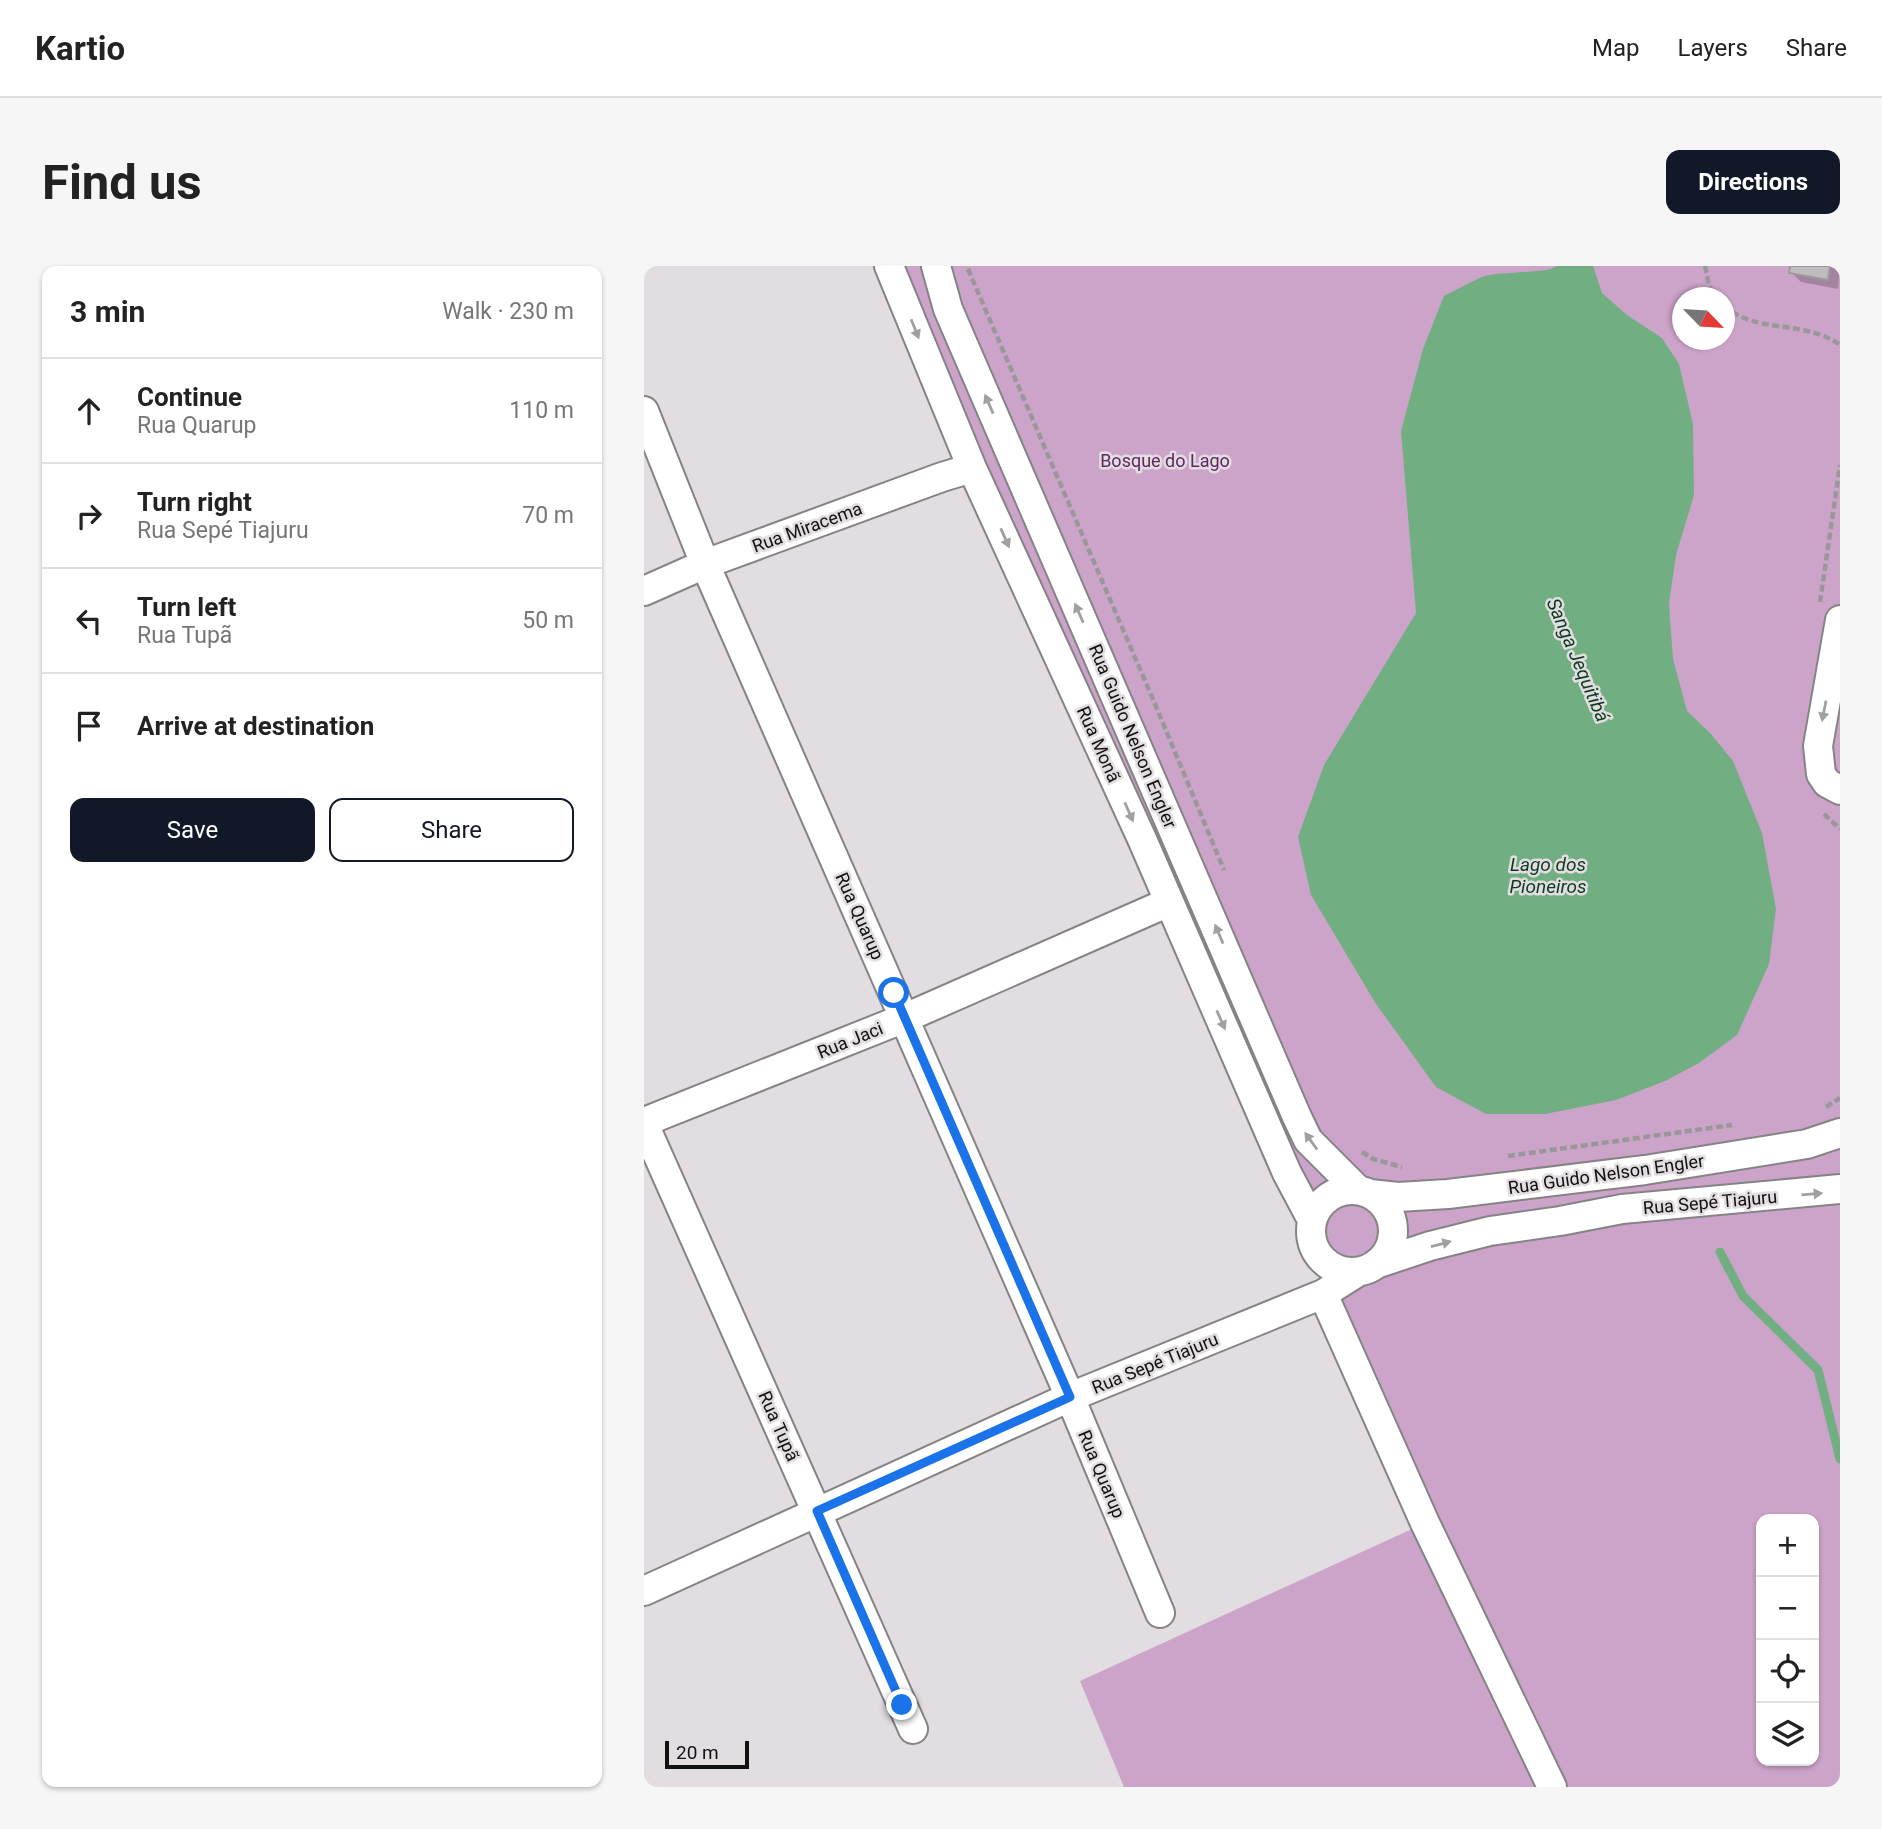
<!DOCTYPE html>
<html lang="en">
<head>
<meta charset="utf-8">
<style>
  :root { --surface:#fff; --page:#f6f6f6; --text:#222; --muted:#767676; --line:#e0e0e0; --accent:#111827 }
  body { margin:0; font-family:Roboto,sans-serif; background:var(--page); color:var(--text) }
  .controls { position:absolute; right:21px; bottom:21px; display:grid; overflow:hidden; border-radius:14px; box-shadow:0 2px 5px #0004 }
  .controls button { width:63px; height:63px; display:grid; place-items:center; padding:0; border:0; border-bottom:2px solid var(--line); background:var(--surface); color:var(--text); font:35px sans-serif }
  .compass { position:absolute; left:1028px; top:21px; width:63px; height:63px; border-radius:50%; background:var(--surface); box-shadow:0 2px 5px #0004; rotate:115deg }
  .scale { position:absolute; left:21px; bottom:18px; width:84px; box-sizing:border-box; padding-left:7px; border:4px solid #121112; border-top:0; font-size:19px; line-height:24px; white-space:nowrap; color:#121112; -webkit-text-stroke:5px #e1dde0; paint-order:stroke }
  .stop { position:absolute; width:21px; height:21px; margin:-16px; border:5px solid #1a73e8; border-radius:50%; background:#fff }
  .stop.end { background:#1a73e8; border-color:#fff; box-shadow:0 2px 7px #0008 }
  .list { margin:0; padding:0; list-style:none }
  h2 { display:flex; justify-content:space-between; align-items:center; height:91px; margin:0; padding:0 28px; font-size:30px }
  h2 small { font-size:23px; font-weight:400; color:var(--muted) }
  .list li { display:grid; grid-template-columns:46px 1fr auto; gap:21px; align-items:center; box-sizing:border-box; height:105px; padding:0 28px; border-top:2px solid var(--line) }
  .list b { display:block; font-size:26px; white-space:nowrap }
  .list p { margin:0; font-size:23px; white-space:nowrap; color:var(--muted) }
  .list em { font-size:23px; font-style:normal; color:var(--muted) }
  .actions { display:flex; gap:14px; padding:21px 28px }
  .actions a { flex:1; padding:16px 0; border:2px solid var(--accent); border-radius:14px; text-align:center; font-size:24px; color:var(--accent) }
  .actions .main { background:var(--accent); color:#fff }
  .icon { flex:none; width:38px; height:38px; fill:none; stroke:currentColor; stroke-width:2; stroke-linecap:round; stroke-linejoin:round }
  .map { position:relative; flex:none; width:1196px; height:1521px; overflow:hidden; border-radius:14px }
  header { display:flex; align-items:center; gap:42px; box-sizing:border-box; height:98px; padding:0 35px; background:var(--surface); border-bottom:2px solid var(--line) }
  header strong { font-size:33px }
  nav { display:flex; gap:38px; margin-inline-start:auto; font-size:24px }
  .intro { display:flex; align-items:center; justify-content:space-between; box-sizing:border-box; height:168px; padding:0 42px }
  h1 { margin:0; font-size:49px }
  .button { padding:18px 32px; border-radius:14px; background:var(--accent); color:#fff; font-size:24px; font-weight:700 }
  main { display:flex; gap:42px; padding:0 42px }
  aside { flex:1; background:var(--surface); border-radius:14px; box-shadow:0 2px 5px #0004 }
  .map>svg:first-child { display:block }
</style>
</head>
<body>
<header>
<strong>Kartio</strong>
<nav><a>Map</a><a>Layers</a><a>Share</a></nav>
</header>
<div class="intro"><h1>Find us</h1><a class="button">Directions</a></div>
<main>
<aside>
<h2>3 min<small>Walk · 230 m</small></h2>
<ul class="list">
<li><svg class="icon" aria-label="ahead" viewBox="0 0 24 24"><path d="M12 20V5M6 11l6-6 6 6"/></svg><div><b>Continue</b><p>Rua Quarup</p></div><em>110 m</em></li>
<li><svg class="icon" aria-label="right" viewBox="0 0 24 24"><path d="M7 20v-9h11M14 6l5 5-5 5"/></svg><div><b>Turn right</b><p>Rua Sepé Tiajuru</p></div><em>70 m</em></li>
<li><svg class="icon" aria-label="left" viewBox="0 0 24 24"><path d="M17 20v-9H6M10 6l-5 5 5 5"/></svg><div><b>Turn left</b><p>Rua Tupã</p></div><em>50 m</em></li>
<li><svg class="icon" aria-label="arrive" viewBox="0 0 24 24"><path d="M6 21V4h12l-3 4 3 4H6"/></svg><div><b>Arrive at destination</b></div></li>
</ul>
<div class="actions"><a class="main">Save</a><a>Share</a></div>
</aside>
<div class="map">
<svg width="1196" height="1521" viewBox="0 0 1196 1521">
  <rect width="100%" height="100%" fill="#e1dde0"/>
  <path fill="#cca4c9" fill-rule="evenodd" d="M 245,0 L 1196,0 L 1196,1521 L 480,1521 L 436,1415 L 781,1257 L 679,1028 L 701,1005 C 681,997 672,988 667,968 ZM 1038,32 L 1080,32 L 1080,74 L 1038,74 ZM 1117,1253 L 1170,1253 L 1170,1495 L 1117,1495 Z"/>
  <path fill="#71ae82" d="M 913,0 L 949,0 L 958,27 L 983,49 L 1018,72 L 1035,98 L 1049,158 L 1050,229 L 1032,289 L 1025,338 L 1029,393 L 1043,445 L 1066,467 L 1089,495 L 1118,567 L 1132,643 L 1125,698 L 1093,769 L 1055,797 L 1021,815 L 972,834 L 901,848 L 842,848 L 792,821 L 732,738 L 667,629 L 654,571 L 680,499 L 772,347 L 757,165 L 779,83 L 800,30 C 813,24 827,15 841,10 C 858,5 902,8 913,0 Z"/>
  <path fill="#0003" d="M 1148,0 L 1196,0 L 1194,23 L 1157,16 L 1147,6 Z"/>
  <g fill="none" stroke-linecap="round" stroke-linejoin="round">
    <path stroke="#71ae82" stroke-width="9" d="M 1076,986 L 1099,1030 L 1174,1104 L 1196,1193"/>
  </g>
  <path fill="#bfbbbe" stroke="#9d999c" stroke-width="2" d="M 1146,0 L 1186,0 L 1184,14 L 1145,7 Z"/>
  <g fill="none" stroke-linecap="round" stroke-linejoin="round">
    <defs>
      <path id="street" d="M 245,0 L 328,202 L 498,573 L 643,907 L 668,954
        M 292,0 L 304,43 L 653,851 L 664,874 L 714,924
        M 0,145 L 61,298 L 426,1131 L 516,1347
        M 0,325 L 61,298 L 298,211 L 328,202
        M 1196,354 L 1174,480 L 1177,508 L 1183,517 L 1196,524
        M 0,856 L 261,752 L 525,636
        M 0,858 L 269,1463
        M667 965a41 41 0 1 1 82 0a41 41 0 1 1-82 0Z
        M 726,928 L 754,931 L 804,928 L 1001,904 L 1163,878 L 1196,867
        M 732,998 L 786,980 L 846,965 L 916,955 L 978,943 L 1196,923
        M 679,1028 L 781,1257 L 908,1521
        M 0,1325 L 426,1131 L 679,1028 L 714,1006"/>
    </defs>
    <use href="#street" stroke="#868386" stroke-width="32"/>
    <path stroke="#9a979a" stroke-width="4.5" stroke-dasharray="7 3.5" stroke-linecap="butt" d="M 1061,0 L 1065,20 L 1073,32
      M 324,3 L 511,438 L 580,604
      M 1080,40 C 1112,68 1163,54 1196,79
      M 1176,336 L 1196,199
      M 1180,548 L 1196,563
      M 1182,841 L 1196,832
      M 718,886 L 729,893 L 758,901
      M 864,890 L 1088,859"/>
    <use href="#street" stroke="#fff" stroke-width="28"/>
  </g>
  <defs><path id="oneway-solid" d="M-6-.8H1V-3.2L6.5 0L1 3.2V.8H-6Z" transform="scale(1.75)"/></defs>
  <g fill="#a0a0a0">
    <use href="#oneway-solid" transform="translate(271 63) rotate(68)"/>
    <use href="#oneway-solid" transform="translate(345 138) rotate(-113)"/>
    <use href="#oneway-solid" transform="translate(361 272) rotate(66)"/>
    <use href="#oneway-solid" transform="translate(435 347) rotate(-114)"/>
    <use href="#oneway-solid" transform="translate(1180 445) rotate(101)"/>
    <use href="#oneway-solid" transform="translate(485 546) rotate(66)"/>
    <use href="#oneway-solid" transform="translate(575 668) rotate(-113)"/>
    <use href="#oneway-solid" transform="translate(577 754) rotate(66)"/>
    <use href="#oneway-solid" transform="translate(667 875) rotate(-126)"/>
    <use href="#oneway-solid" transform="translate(1168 928) rotate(-5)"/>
    <use href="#oneway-solid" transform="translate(797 978) rotate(-15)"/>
  </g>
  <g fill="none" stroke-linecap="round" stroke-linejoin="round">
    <path stroke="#1a73e8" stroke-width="9" d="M 250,727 L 426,1131 L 173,1245 L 258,1439"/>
  </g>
  <g text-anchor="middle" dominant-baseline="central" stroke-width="5" stroke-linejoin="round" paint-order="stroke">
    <g font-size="18" fill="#642662" stroke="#e1dde0">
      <text x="521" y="194">Bosque do Lago</text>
    </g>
    <g font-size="18" fill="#121112" stroke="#e1dde0">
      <text transform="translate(163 261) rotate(-20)">Rua Miracema</text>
      <text transform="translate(489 470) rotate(67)">Rua Guido Nelson Engler</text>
      <text transform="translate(455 478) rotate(66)">Rua Monã</text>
      <text transform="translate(216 650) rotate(66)">Rua Quarup</text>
      <text transform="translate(206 774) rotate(-22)">Rua Jaci</text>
      <text transform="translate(962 908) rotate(-8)">Rua Guido Nelson Engler</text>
      <text transform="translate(1066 936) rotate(-5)">Rua Sepé Tiajuru</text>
      <text transform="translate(511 1097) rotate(-22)">Rua Sepé Tiajuru</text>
      <text transform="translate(135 1160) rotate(66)">Rua Tupã</text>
      <text transform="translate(458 1208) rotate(67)">Rua Quarup</text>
    </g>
    <g font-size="19" font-style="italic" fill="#0b3b1e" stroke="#e1dde0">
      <text transform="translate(934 394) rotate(67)">Sanga Jequitibá</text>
      <text x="904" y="598">Lago dos<tspan x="904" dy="22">Pioneiros</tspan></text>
    </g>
  </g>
</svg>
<div class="controls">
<button>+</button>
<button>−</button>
<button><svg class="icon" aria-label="locate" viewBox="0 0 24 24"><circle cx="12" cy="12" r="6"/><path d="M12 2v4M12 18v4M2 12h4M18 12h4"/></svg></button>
<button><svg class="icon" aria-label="layers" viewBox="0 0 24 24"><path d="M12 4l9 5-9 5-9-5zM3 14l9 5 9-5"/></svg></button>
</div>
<svg class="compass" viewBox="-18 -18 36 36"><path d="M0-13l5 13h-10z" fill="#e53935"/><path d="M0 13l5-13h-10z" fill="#767676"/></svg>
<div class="scale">20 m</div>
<div class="stop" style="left:250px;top:727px"></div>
<div class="stop end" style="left:258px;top:1439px"></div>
</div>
</main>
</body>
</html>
